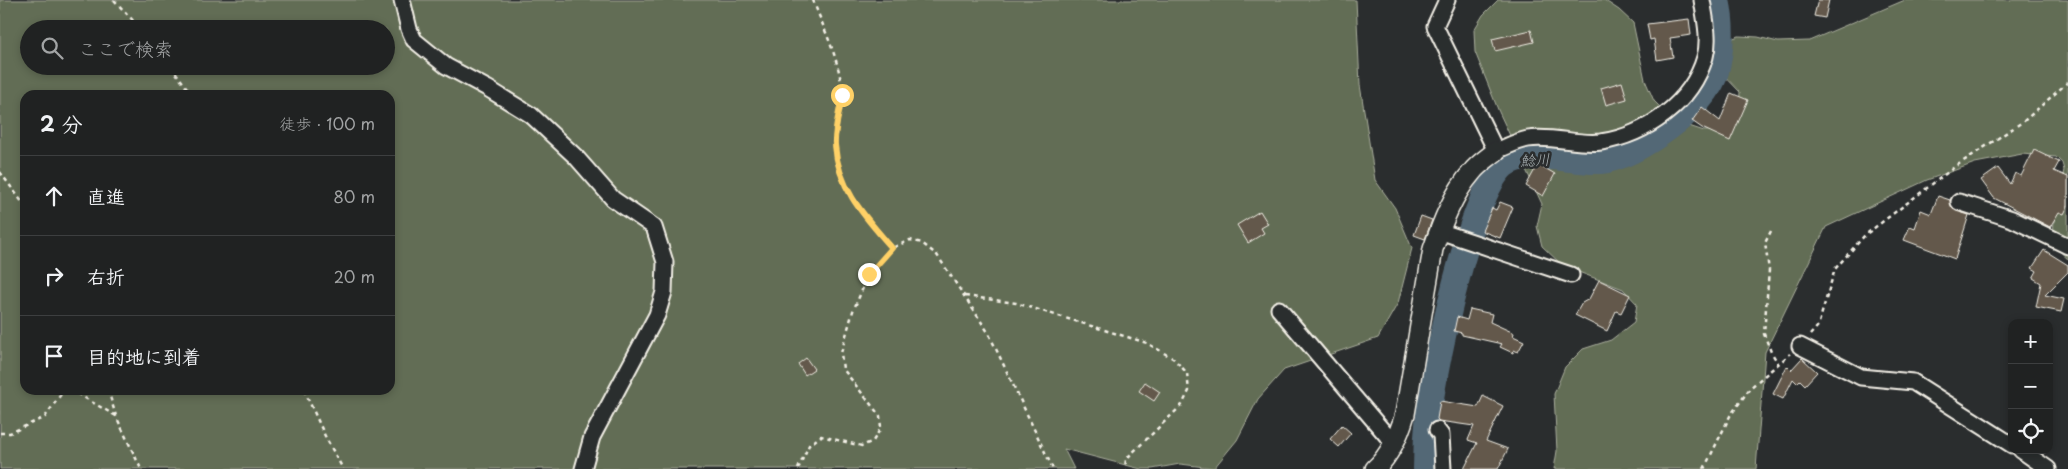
<!DOCTYPE html>
<html lang="ja">
<head>
<meta charset="utf-8">
<style>
  :root { --surface:#202222; --page:#2d2f2f; --text:#f1f3f6; --muted:#a2a4a5; --line:#3d3f40 }
  body { margin:0; font-family:"Playpen Sans","Klee One",sans-serif; background:var(--page); color:var(--text) }
  .controls { position:absolute; right:15px; bottom:15px; display:grid; overflow:hidden; border-radius:10px; box-shadow:0 2px 8px #0003 }
  .controls button { width:45px; height:45px; display:grid; place-items:center; padding:0; border:0; border-bottom:1px solid var(--line); background:var(--surface); color:var(--text); font:25px sans-serif }
  .stop { position:absolute; width:15px; height:15px; margin:-11px; border:4px solid #ffd166; border-radius:50%; background:#fff }
  .stop.end { background:#ffd166; border-color:#fff; box-shadow:0 1px 5px #0008 }
  .list { margin:0; padding:0; list-style:none }
  h2 { display:flex; justify-content:space-between; align-items:center; height:65px; margin:0; padding:0 20px; font-size:21px }
  h2 small { font-size:16px; font-weight:400; color:var(--muted) }
  .list li { display:grid; grid-template-columns:32px 1fr auto; gap:15px; align-items:center; box-sizing:border-box; height:80px; padding:0 20px; border-top:1px solid var(--line) }
  .list b { display:block; font-size:19px; white-space:nowrap }
  .list em { font-size:16px; font-style:normal; color:var(--muted) }
  .icon { flex:none; width:28px; height:28px; fill:none; stroke:currentColor; stroke-width:2; stroke-linecap:round; stroke-linejoin:round }
  .map { position:relative; flex:none; width:2068px; height:469px; overflow:hidden }
  .search { position:absolute; background:var(--surface); box-shadow:0 2px 8px #0003; left:20px; top:20px; width:375px; height:55px; display:flex; align-items:center; gap:12px; box-sizing:border-box; padding:0 18px; border-radius:28px; color:var(--muted); font-size:19px }
  .panel { position:absolute; background:var(--surface); box-shadow:0 2px 8px #0003; left:20px; top:90px; width:375px; height:305px; border-radius:15px }
  .map>svg:first-child { display:block }
</style>
</head>
<body>
<div class="map">
<svg width="2068" height="469" viewBox="0 0 2068 469">
  <rect width="100%" height="100%" fill="#2a2d2e"/>
  <filter id="ink" filterUnits="userSpaceOnUse"><feTurbulence type="fractalNoise" baseFrequency=".02" numOctaves="2"/><feDisplacementMap in="SourceGraphic" scale="10" xChannelSelector="R" yChannelSelector="G"/><feConvolveMatrix kernelMatrix="1 2 1 2 8 2 1 2 1" color-interpolation-filters="sRGB"/></filter>
  <g filter="url(#ink)">
    <path fill="#626d54" stroke="#abaf9e" fill-rule="evenodd" d="M 0,0 L 1356,0 L 1360,85 L 1375,180 L 1395,208 L 1412,248 L 1398,303 L 1378,338 L 1284,370 L 1258,399 L 1237,440 L 1214,468 L 1180,464 L 1152,469 L 1141,469 L 1064,449 L 1074,469 L 0,469 ZM 29,29 L 386,29 L 386,66 L 29,66 ZM 25,95 L 390,95 L 390,390 L 25,390 Z
      M 1498,0 L 1604,0 L 1619,10 L 1633,23 L 1645,80 L 1654,101 L 1674,121 L 1704,131 L 1726,130 L 1739,112 L 1740,92 L 1716,67 L 1725,41 L 1739,36 L 1758,37 L 1778,42 L 1809,41 L 1905,0 L 2068,0 L 2068,259 C 2062,254 2056,248 2055,240 C 2050,221 2060,190 2064,170 L 2062,163 L 2056,157 L 2022,154 L 1975,163 L 1927,180 L 1826,227 L 1765,352 L 1756,469 L 1554,469 L 1557,451 L 1554,394 L 1565,367 L 1583,349 L 1611,340 L 1634,322 L 1637,304 L 1623,289 L 1563,266 L 1542,246 L 1537,226 L 1542,204 L 1499,112 L 1475,52 L 1474,30 L 1483,15 Z"/>
    <g fill="none" stroke-linecap="round" stroke-linejoin="round">
      <path stroke="#526776" stroke-width="26" d="M 1426,469 C 1426,451 1427,431 1429,412 C 1435,365 1470,193 1504,165 C 1527,147 1573,163 1601,161 C 1635,158 1708,106 1716,71 C 1722,48 1722,23 1717,0"/>
    </g>
    <path fill="#64594b" stroke="#f4f1e8" d="M 1818,0 L 1829,0 L 1825,18 L 1814,16 Z
      M 1689,19 L 1691,35 L 1670,38 L 1673,57 L 1657,60 L 1654,39 L 1650,40 L 1647,24 Z
      M 1531,30 L 1534,42 L 1495,51 L 1492,39 Z
      M 1622,82 L 1627,99 L 1606,105 L 1601,88 Z
      M 1731,93 L 1748,100 L 1730,141 L 1702,128 L 1692,121 L 1702,107 L 1720,121 Z
      M 2034,150 L 2059,162 L 2054,171 L 2068,177 L 2068,206 L 2064,214 L 2059,212 L 2050,227 L 1994,198 L 1981,180 L 1998,168 L 2010,184 L 2015,173 L 2021,176 Z
      M 1538,164 L 1555,174 L 1543,196 L 1526,186 Z
      M 1938,196 L 1950,200 L 1952,208 L 1956,211 L 1969,215 L 1955,259 L 1904,240 L 1910,226 L 1915,228 L 1921,210 L 1931,214 Z
      M 1500,202 L 1513,207 L 1500,238 L 1482,231 L 1492,208 L 1496,210 Z
      M 1260,211 L 1268,224 L 1261,228 L 1264,233 L 1248,243 L 1237,225 Z
      M 1421,216 L 1432,220 L 1425,239 L 1414,235 Z
      M 2044,250 L 2068,265 L 2068,272 L 2045,295 L 2064,299 L 2061,312 L 2036,307 L 2041,283 L 2033,278 L 2037,271 L 2032,268 Z
      M 1599,280 L 1630,295 L 1621,313 L 1616,311 L 1607,331 L 1575,315 L 1582,303 L 1589,299 Z
      M 1470,309 L 1492,314 L 1490,322 L 1514,333 L 1513,336 L 1524,341 L 1518,352 L 1514,350 L 1513,353 L 1500,347 L 1502,344 L 1462,335 L 1462,333 L 1454,331 L 1457,317 L 1467,320 Z
      M 806,358 L 814,369 L 805,375 L 798,364 Z
      M 1802,358 L 1817,372 L 1805,385 L 1800,380 L 1797,383 L 1793,379 L 1783,399 L 1773,394 L 1787,366 L 1791,370 Z
      M 1145,382 L 1160,392 L 1154,401 L 1139,391 Z
      M 1483,396 L 1503,406 L 1486,441 L 1508,449 L 1498,469 L 1464,469 L 1477,443 L 1468,440 L 1474,426 L 1439,421 L 1437,419 L 1440,401 L 1478,407 Z
      M 1342,425 L 1351,433 L 1339,447 L 1330,439 Z"/>
    <g fill="none" stroke-linecap="round" stroke-linejoin="round">
      <defs>
        <path id="minor" d="M 402,0 L 409,29 L 414,40 L 446,66 L 487,88 L 531,115 L 576,157 L 613,199 L 654,227 L 665,262 L 664,292 L 657,315 L 592,437 L 583,469
          M 1447,0 L 1435,26 L 1496,151 C 1506,147 1517,141 1528,139 C 1552,135 1577,145 1601,142 C 1646,135 1692,103 1705,57 C 1710,39 1705,18 1702,0
          M 1959,202 L 2012,219 L 2068,246
          M 1439,231 L 1571,275
          M 1279,309 L 1394,444
          M 1800,346 L 1861,377 L 1913,382 L 2012,445
          M 1437,430 L 1441,435 L 1443,469
          M 2021,450 L 2048,469"/>
        <path id="tertiary" d="M 1375,469 C 1391,454 1399,435 1405,414 L 1433,249 C 1442,223 1453,194 1472,172 C 1478,164 1488,158 1496,151"/>
      </defs>
      <use href="#minor" stroke="#f4f1e8" stroke-width="19"/>
      <use href="#tertiary" stroke="#f4f1e8" stroke-width="22"/>
      <path stroke="#f4f1e8" stroke-width="2.5" stroke-dasharray="4 4" stroke-linecap="butt" d="M 114,0 L 141,29
        M 813,0 C 824,30 841,62 842,94 C 842,111 835,127 835,144 C 836,187 866,218 892,248
        M 171,66 L 192,95
        M 0,172 L 25,206
        M 1771,231 L 1765,243 L 1769,270 L 1764,334 L 1771,352 L 1778,363
        M 965,296 L 1016,303 L 1147,343 L 1174,359 L 1187,373 L 1189,391 L 1182,405 L 1126,459 L 1125,469
        M 1810,335 L 1818,326 L 1835,269 L 1865,235 L 1956,166 L 2024,121 L 2068,82
        M 108,390 L 116,416 L 141,469
        M 304,390 L 325,436 L 343,469
        M 0,433 L 10,433 L 45,417 L 64,390 L 71,390 L 116,416
        M 798,469 L 809,445 L 821,436 L 862,446 L 873,441 L 881,428 L 880,416 L 843,369 L 841,353 L 853,311 L 869,274 L 892,248 L 910,240 L 922,243 L 937,255 L 988,332 L 1053,469
        M 1704,469 L 1730,416 L 1750,388 L 1790,354"/>
      <use href="#minor" stroke="#2a2d2e" stroke-width="15"/>
      <use href="#tertiary" stroke="#2a2d2e" stroke-width="19"/>
    </g>
  </g>
  <g fill="none" stroke-linecap="round" stroke-linejoin="round" filter="url(#ink)">
    <path stroke="#ffd166" stroke-width="6" d="M 842,95 C 840,111 834,129 835,145 C 838,189 865,217 892,248 L 869,274"/>
  </g>
  <g text-anchor="middle" dominant-baseline="central" stroke-width="5" stroke-linejoin="round" paint-order="stroke">
    <g font-size="15" font-style="italic" fill="#abb3b5" stroke="#2a2d2e">
      <text transform="translate(1535 159) rotate(-3)">鯰川</text>
    </g>
  </g>
</svg>
<div class="controls">
<button>+</button>
<button>−</button>
<button><svg class="icon" aria-label="locate" viewBox="0 0 24 24"><circle cx="12" cy="12" r="6"/><path d="M12 2v4M12 18v4M2 12h4M18 12h4"/></svg></button>
</div>
<div class="stop" style="left:842px;top:95px"></div>
<div class="stop end" style="left:869px;top:274px"></div>
<div class="search"><svg class="icon" aria-label="search" viewBox="0 0 24 24"><circle cx="10" cy="10" r="6"/><path d="M15 15l6 6"/></svg>ここで検索</div>
<section class="panel">
<h2>2 分<small>徒歩 · 100 m</small></h2>
<ul class="list">
<li><svg class="icon" aria-label="ahead" viewBox="0 0 24 24"><path d="M12 20V5M6 11l6-6 6 6"/></svg><div><b>直進</b></div><em>80 m</em></li>
<li><svg class="icon" aria-label="right" viewBox="0 0 24 24"><path d="M7 20v-9h11M14 6l5 5-5 5"/></svg><div><b>右折</b></div><em>20 m</em></li>
<li><svg class="icon" aria-label="arrive" viewBox="0 0 24 24"><path d="M6 21V4h12l-3 4 3 4H6"/></svg><div><b>目的地に到着</b></div></li>
</ul>
</section>
</div>
</body>
</html>
